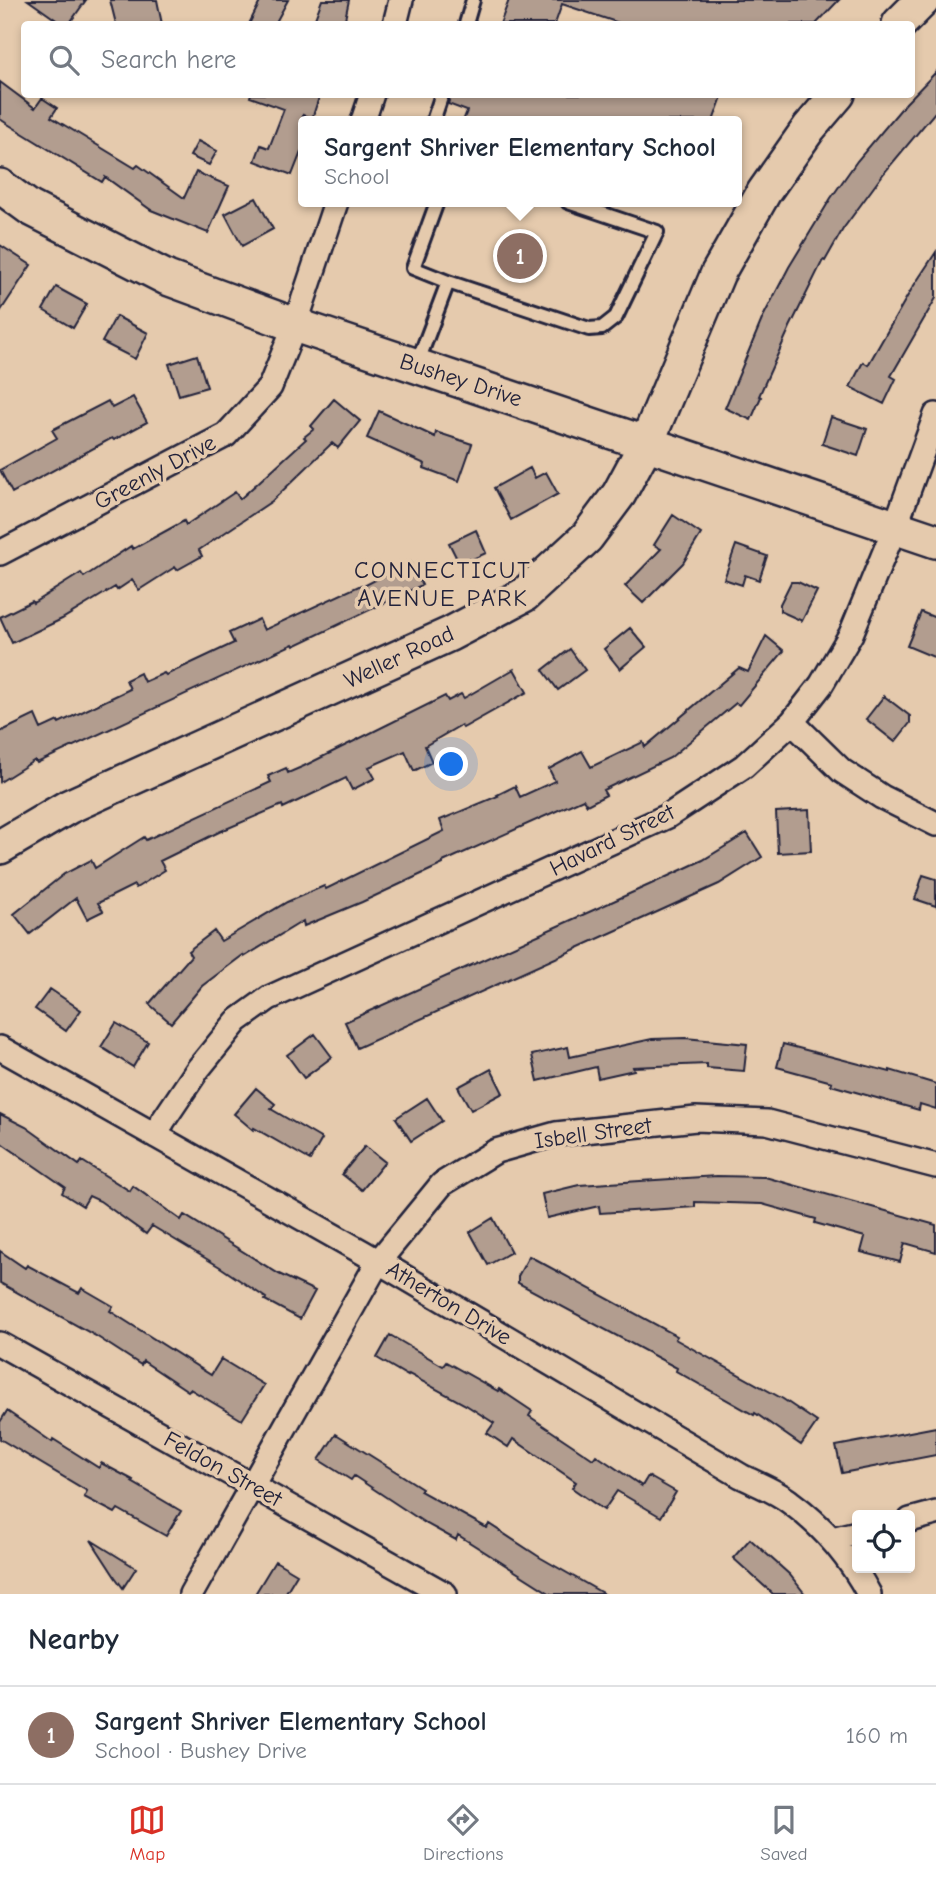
<!DOCTYPE html>
<html lang="en">
<head>
<meta charset="utf-8">
<style>
  :root { --surface:#fff; --page:#f6f6f7; --text:#1f2937; --muted:#747a83; --line:#e0e1e3; --accent:#d93025 }
  body { margin:0; font-family:"Comic Neue",sans-serif; background:var(--page); color:var(--text) }
  .controls { position:absolute; right:21px; bottom:21px; display:grid; overflow:hidden; border-radius:7px; box-shadow:0 4px 10px #0003 }
  .controls button { width:63px; height:63px; display:grid; place-items:center; padding:0; border:0; border-bottom:2px solid var(--line); background:var(--surface); color:var(--text); font:35px sans-serif }
  .you { position:absolute; left:452px; top:765px; width:24px; height:24px; margin:-18px; border:5px solid #fff; border-radius:50%; background:#1a73e8; box-shadow:0 0 0 10px #1a73e833 }
  .badge { display:grid; place-items:center; width:46px; height:46px; border-radius:50%; background:var(--accent); color:#fff; font-size:23px; font-weight:700 }
  .pin { position:absolute; translate:-50% -50%; border:4px solid #fff; box-shadow:0 2px 7px #0006 }
  .popup { position:absolute; left:298px; top:116px; width:444px; height:91px; box-sizing:border-box; display:grid; place-content:center; border-radius:7px; background:var(--surface); filter:drop-shadow(0 2px 5px #0005); font-size:23px; white-space:nowrap; color:var(--muted) }
  .popup b { font-size:26px; color:var(--text) }
  .popup::after { content:''; position:absolute; left:50%; top:100%; margin-left:-14px; border:14px solid transparent; border-top-color:var(--surface) }
  .list { margin:0; padding:0; list-style:none }
  h2 { display:flex; justify-content:space-between; align-items:center; height:91px; margin:0; padding:0 28px; font-size:30px }
  h2 small { font-size:23px; font-weight:400; color:var(--muted) }
  .list li { display:grid; grid-template-columns:46px 1fr auto; gap:21px; align-items:center; box-sizing:border-box; height:98px; padding:0 28px; border-top:2px solid var(--line) }
  .list b { display:block; font-size:26px; white-space:nowrap }
  .list p { margin:0; font-size:23px; white-space:nowrap; color:var(--muted) }
  .list em { font-size:23px; font-style:normal; color:var(--muted) }
  .icon { flex:none; width:38px; height:38px; fill:none; stroke:currentColor; stroke-width:2; stroke-linecap:round; stroke-linejoin:round }
  .map { position:relative; flex:none; width:936px; height:1594px; overflow:hidden }
  .search { position:absolute; background:var(--surface); box-shadow:0 4px 10px #0003; left:21px; right:21px; top:21px; height:77px; display:flex; align-items:center; gap:18px; box-sizing:border-box; padding:0 24px; border-radius:7px; color:var(--muted); font-size:26px }
  .sheet { height:189px; background:var(--surface) }
  nav { display:flex; justify-content:space-around; align-items:center; box-sizing:border-box; height:98px; border-top:2px solid var(--line); background:var(--surface); font-size:19px; color:var(--muted) }
  nav a { display:grid; justify-items:center; gap:4px }
  nav .on { color:var(--accent) }
  .map>svg:first-child { display:block }
</style>
</head>
<body>
<div class="map">
<svg width="936" height="1594" viewBox="0 0 936 1594">
  <rect width="100%" height="100%" fill="#e5caad"/>
  <filter id="ink" filterUnits="userSpaceOnUse"><feTurbulence type="fractalNoise" baseFrequency=".0143" numOctaves="2"/><feDisplacementMap in="SourceGraphic" scale="14" xChannelSelector="R" yChannelSelector="G"/><feConvolveMatrix kernelMatrix="1 2 1 2 8 2 1 2 1" color-interpolation-filters="sRGB"/></filter>
  <g filter="url(#ink)">
    <path fill="#b29d8f" stroke="#22223b" stroke-width="2" d="M 28,0 L 86,0 L 69,24 L 62,24 Z
      M 110,0 L 157,0 L 162,24 L 116,24 Z
      M 261,0 L 288,0 L 275,24 L 249,24 Z
      M 322,0 L 349,0 L 344,24 L 313,24 Z
      M 509,0 L 839,0 L 816,24 L 622,24 L 562,4 L 555,24 L 500,24 Z
      M 936,72 L 936,111 L 884,173 L 843,229 L 825,261 L 823,260 L 790,327 L 759,396 L 761,397 L 751,420 L 725,408 L 763,317 L 789,267 L 831,198 L 857,161 L 906,103 Z
      M 0,82 L 35,108 L 42,98 L 57,108 L 51,117 L 135,168 L 138,165 L 184,198 L 196,172 L 229,186 L 208,233 L 151,210 L 105,177 L 102,182 L 6,123 L 0,119 Z
      M 251,94 L 320,94 L 312,119 L 303,115 L 303,147 L 292,175 L 255,161 L 261,145 L 269,148 L 284,109 L 250,97 Z
      M 451,94 L 723,94 L 713,121 L 463,121 L 467,111 L 448,104 Z
      M 198,141 L 217,151 L 209,165 L 190,156 Z
      M 256,198 L 273,229 L 242,246 L 225,214 Z
      M 0,245 L 31,265 L 0,312 Z
      M 936,252 L 936,298 L 891,376 L 896,379 L 884,404 L 850,387 L 863,362 L 868,365 L 911,290 Z
      M 56,287 L 87,304 L 73,328 L 43,310 Z
      M 116,316 L 148,333 L 135,359 L 102,342 Z
      M 197,355 L 207,387 L 179,395 L 169,364 Z
      M 133,397 L 147,422 L 114,440 L 112,438 L 12,493 L 0,470 L 57,438 L 52,430 L 108,401 L 112,408 Z
      M 334,399 L 360,421 L 338,448 L 332,443 L 272,501 L 199,550 L 202,556 L 177,570 L 175,567 L 139,590 L 132,580 L 117,590 L 115,587 L 62,619 L 12,643 L 0,617 L 32,601 L 33,603 L 81,573 L 84,577 L 131,546 L 133,549 L 184,521 L 186,525 L 235,492 L 240,499 L 306,439 L 304,437 L 314,429 L 311,426 Z
      M 379,411 L 435,437 L 436,432 L 472,444 L 459,481 L 424,468 L 425,464 L 367,438 Z
      M 831,417 L 867,429 L 858,456 L 822,444 Z
      M 530,468 L 535,478 L 546,472 L 558,494 L 511,520 L 494,488 Z
      M 673,515 L 701,534 L 683,563 L 643,603 L 625,586 L 661,549 L 654,545 Z
      M 476,530 L 486,553 L 460,565 L 449,543 Z
      M 736,545 L 767,556 L 759,580 L 745,575 L 742,585 L 724,579 Z
      M 410,562 L 422,585 L 294,646 L 293,644 L 37,763 L 35,760 L 0,782 L 0,732 L 35,715 L 41,729 L 58,721 L 59,723 L 130,689 L 126,680 L 140,673 L 144,682 L 164,673 L 166,675 L 234,643 L 229,633 L 259,619 L 264,630 L 361,585 L 362,587 Z
      M 791,582 L 798,582 L 817,591 L 802,621 L 780,611 L 780,604 Z
      M 921,612 L 936,618 L 936,658 L 907,646 Z
      M 630,628 L 646,647 L 620,669 L 604,649 Z
      M 766,636 L 784,651 L 739,705 L 736,703 L 670,758 L 603,790 L 606,795 L 587,805 L 583,799 L 443,862 L 443,864 L 362,902 L 304,926 L 303,921 L 244,957 L 243,955 L 202,986 L 171,1023 L 149,1004 L 191,956 L 188,951 L 214,931 L 221,941 L 287,902 L 324,886 L 326,889 L 444,831 L 440,820 L 498,796 L 497,795 L 515,786 L 520,797 L 555,781 L 549,769 L 582,751 L 591,767 L 643,742 L 645,747 L 739,668 L 748,672 Z
      M 570,649 L 585,670 L 558,690 L 543,670 Z
      M 514,669 L 527,692 L 463,728 L 461,725 L 425,746 L 432,762 L 414,771 L 405,751 L 369,767 L 375,778 L 352,790 L 346,778 L 283,808 L 282,805 L 219,832 L 160,861 L 165,870 L 136,888 L 134,885 L 98,903 L 103,911 L 87,919 L 76,898 L 30,934 L 14,914 L 64,874 L 91,860 L 95,868 L 144,837 L 146,840 L 271,782 L 268,776 L 286,768 L 288,773 L 304,766 L 445,696 L 448,701 L 461,694 L 464,698 Z
      M 884,696 L 910,716 L 910,723 L 895,742 L 866,719 Z
      M 809,810 L 811,851 L 778,853 L 776,812 Z
      M 747,833 L 762,857 L 719,884 L 357,1048 L 345,1022 L 649,885 L 703,860 Z
      M 923,875 L 936,879 L 936,906 L 915,899 Z
      M 50,989 L 81,1010 L 66,1031 L 35,1009 Z
      M 116,1023 L 148,1042 L 133,1067 L 101,1047 Z
      M 315,1034 L 332,1057 L 304,1078 L 287,1055 Z
      M 685,1038 L 747,1044 L 744,1071 L 707,1068 L 707,1064 L 633,1067 L 634,1070 L 598,1078 L 596,1067 L 538,1081 L 532,1055 L 568,1047 L 570,1057 L 652,1039 Z
      M 783,1044 L 890,1072 L 890,1070 L 936,1084 L 936,1109 L 920,1104 L 919,1110 L 831,1085 L 832,1082 L 777,1067 Z
      M 491,1069 L 503,1093 L 471,1110 L 458,1087 Z
      M 256,1088 L 275,1104 L 271,1109 L 322,1139 L 310,1160 L 254,1128 L 253,1130 L 234,1114 Z
      M 427,1098 L 442,1121 L 411,1141 L 396,1118 Z
      M 0,1114 L 26,1127 L 79,1165 L 82,1161 L 130,1191 L 133,1186 L 181,1220 L 184,1215 L 279,1274 L 315,1291 L 300,1319 L 265,1300 L 266,1298 L 220,1267 L 152,1226 L 146,1234 L 100,1201 L 89,1196 L 83,1206 L 62,1193 L 65,1187 L 0,1142 Z
      M 365,1146 L 385,1162 L 362,1190 L 342,1174 Z
      M 717,1176 L 765,1177 L 936,1225 L 936,1252 L 905,1243 L 900,1262 L 861,1252 L 865,1237 L 815,1223 L 816,1219 L 762,1204 L 695,1202 L 695,1207 L 600,1213 L 599,1206 L 547,1218 L 542,1194 L 579,1185 Z
      M 493,1218 L 511,1252 L 488,1265 L 470,1232 Z
      M 0,1251 L 25,1268 L 27,1265 L 79,1293 L 82,1288 L 113,1306 L 110,1311 L 211,1375 L 221,1359 L 264,1385 L 242,1420 L 190,1389 L 188,1391 L 143,1361 L 141,1365 L 96,1336 L 0,1283 Z
      M 529,1256 L 677,1336 L 675,1339 L 783,1399 L 817,1422 L 801,1445 L 755,1413 L 754,1415 L 676,1371 L 677,1368 L 518,1283 L 518,1276 Z
      M 390,1335 L 443,1366 L 446,1362 L 498,1391 L 499,1389 L 532,1411 L 529,1416 L 593,1459 L 596,1455 L 642,1486 L 648,1476 L 676,1492 L 661,1517 L 617,1491 L 604,1510 L 572,1488 L 576,1482 L 513,1439 L 508,1447 L 487,1433 L 494,1423 L 466,1405 L 409,1374 L 408,1376 L 377,1358 Z
      M 7,1411 L 52,1442 L 53,1439 L 99,1468 L 101,1463 L 133,1480 L 132,1482 L 181,1511 L 166,1536 L 118,1509 L 115,1513 L 84,1497 L 87,1491 L 0,1439 L 0,1422 Z
      M 936,1427 L 936,1455 L 842,1473 L 836,1446 Z
      M 336,1434 L 422,1488 L 420,1491 L 487,1528 L 489,1524 L 541,1558 L 604,1594 L 551,1594 L 458,1535 L 456,1540 L 425,1523 L 354,1476 L 351,1480 L 319,1460 Z
      M 750,1539 L 790,1575 L 805,1594 L 773,1594 L 733,1558 Z
      M 91,1540 L 136,1568 L 123,1588 L 115,1577 Z
      M 275,1561 L 297,1574 L 285,1594 L 255,1594 Z"/>
    <g fill="none" stroke-linecap="round" stroke-linejoin="round">
      <defs>
        <path id="lane" d="M 466,24 L 473,0
          M 433,121 L 442,94
          M 437,202 L 413,268 L 448,282 L 589,329 L 602,328 L 616,317 L 657,232 L 568,202
          M 417,364 L 448,282"/>
        <path id="street" d="M 395,24 L 401,0
          M 363,121 L 372,94
          M 0,553 L 226,435 L 270,387 L 295,325 L 336,202
          M 792,722 L 842,771 L 882,797 L 936,824
          M 0,1048 L 364,1253 L 741,1476 C 757,1484 776,1491 790,1502 C 823,1526 850,1558 869,1594
          M 156,1136 L 163,1121 L 198,1069 L 237,1021 L 269,998 L 668,816 L 744,766 L 792,722 L 821,685 L 851,634 L 895,527 L 936,415
          M 0,1344 L 445,1594
          M 910,1520 L 936,1513
          M 832,1539 L 857,1533
          M 191,1594 L 378,1262 L 442,1184 L 496,1151 L 556,1134 L 696,1119 L 767,1122 L 936,1166"/>
        <path id="secondary" d="M 899,24 L 923,0
          M 0,186 L 30,208 L 167,278 L 295,325 L 936,541
          M 0,847 L 68,807 L 450,634 L 524,595 L 587,537 L 619,494 L 647,442 L 718,273 L 764,192 L 809,128 L 838,94"/>
      </defs>
      <use href="#lane" stroke="#22223b" stroke-width="18"/>
      <use href="#street" stroke="#22223b" stroke-width="28"/>
      <use href="#secondary" stroke="#22223b" stroke-width="38"/>
      <use href="#lane" stroke="#e5caad" stroke-width="12"/>
      <use href="#street" stroke="#e5caad" stroke-width="23"/>
      <use href="#secondary" stroke="#e5caad" stroke-width="33"/>
    </g>
  </g>
  <g text-anchor="middle" dominant-baseline="central" stroke-width="7" stroke-linejoin="round" paint-order="stroke">
    <g font-size="23" fill="#22223b" stroke="#e5caad">
      <text transform="translate(461 380) rotate(18)">Bushey Drive</text>
      <text transform="translate(155 472) rotate(-28)">Greenly Drive</text>
      <text transform="translate(399 657) rotate(-25)">Weller Road</text>
      <text transform="translate(612 840) rotate(-26)">Havard Street</text>
      <text transform="translate(593 1133) rotate(-8)">Isbell Street</text>
      <text transform="translate(449 1303) rotate(31)">Atherton Drive</text>
      <text transform="translate(223 1469) rotate(29)">Feldon Street</text>
    </g>
    <g font-size="24" letter-spacing="2" fill="#22223b" stroke="#e5caad">
      <text x="443" y="570">CONNECTICUT<tspan x="443" dy="28">AVENUE PARK</tspan></text>
    </g>
  </g>
</svg>
<div class="controls">
<button><svg class="icon" aria-label="locate" viewBox="0 0 24 24"><circle cx="12" cy="12" r="6"/><path d="M12 2v4M12 18v4M2 12h4M18 12h4"/></svg></button>
</div>
<div class="you"></div>
<div class="pin badge" style="left:520px;top:256px;background:#8d6e63">1</div>
<div class="popup"><b>Sargent Shriver Elementary School</b>School</div>
<div class="search"><svg class="icon" aria-label="search" viewBox="0 0 24 24"><circle cx="10" cy="10" r="6"/><path d="M15 15l6 6"/></svg>Search here</div>
</div>
<section class="sheet">
<h2>Nearby<small></small></h2>
<ul class="list">
<li><span class="badge" style="background:#8d6e63">1</span><div><b>Sargent Shriver Elementary School</b><p>School · Bushey Drive</p></div><em>160 m</em></li>
</ul>
</section>
<nav>
<a class="on"><svg class="icon" aria-label="map" viewBox="0 0 24 24"><path d="M3 6l6-2 6 2 6-2v14l-6 2-6-2-6 2zM9 4v14M15 6v14"/></svg>Map</a>
<a><svg class="icon" aria-label="directions" viewBox="0 0 24 24"><path d="M12 3l9 9-9 9-9-9zM9 14v-3h6M13 9l2 2-2 2"/></svg>Directions</a>
<a><svg class="icon" aria-label="saved" viewBox="0 0 24 24"><path d="M7 4h10v16l-5-4-5 4z"/></svg>Saved</a>
</nav>
</body>
</html>
